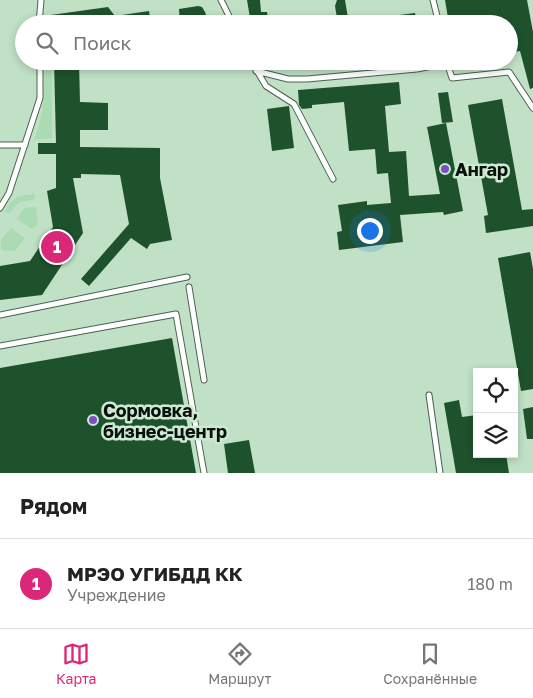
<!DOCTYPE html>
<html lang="ru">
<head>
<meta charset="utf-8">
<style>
  :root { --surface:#fff; --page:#f2f2f2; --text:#222; --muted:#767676; --line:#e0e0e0; --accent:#db2777 }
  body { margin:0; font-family:"Golos Text",sans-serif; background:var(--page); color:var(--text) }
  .controls { position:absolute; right:15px; bottom:15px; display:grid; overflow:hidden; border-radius:0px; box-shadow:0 2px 8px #0003 }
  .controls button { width:45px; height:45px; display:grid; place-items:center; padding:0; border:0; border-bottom:1px solid var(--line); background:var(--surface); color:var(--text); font:25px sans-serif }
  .you { position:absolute; left:369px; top:230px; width:18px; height:18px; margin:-12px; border:4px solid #fff; border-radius:50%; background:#1a73e8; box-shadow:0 0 0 8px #1a73e833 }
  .badge { display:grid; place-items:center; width:32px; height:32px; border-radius:50%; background:var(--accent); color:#fff; font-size:16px; font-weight:700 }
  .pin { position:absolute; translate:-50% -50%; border:2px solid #fff; box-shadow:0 1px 5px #0006 }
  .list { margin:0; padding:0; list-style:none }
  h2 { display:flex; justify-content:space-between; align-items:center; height:65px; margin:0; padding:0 20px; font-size:21px }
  h2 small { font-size:16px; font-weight:400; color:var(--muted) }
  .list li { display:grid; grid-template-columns:32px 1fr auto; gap:15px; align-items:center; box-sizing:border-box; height:90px; padding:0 20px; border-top:1px solid var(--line) }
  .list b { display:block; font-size:19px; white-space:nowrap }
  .list p { margin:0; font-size:16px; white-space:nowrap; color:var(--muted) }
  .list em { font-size:16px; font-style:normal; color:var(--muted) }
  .icon { flex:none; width:28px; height:28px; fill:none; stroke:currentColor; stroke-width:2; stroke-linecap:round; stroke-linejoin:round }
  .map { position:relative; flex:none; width:533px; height:473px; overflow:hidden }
  .search { position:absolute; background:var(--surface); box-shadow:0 2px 8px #0003; left:15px; right:15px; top:15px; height:55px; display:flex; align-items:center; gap:12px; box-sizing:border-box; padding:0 18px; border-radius:28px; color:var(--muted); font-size:19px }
  .sheet { height:155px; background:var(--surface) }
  nav { display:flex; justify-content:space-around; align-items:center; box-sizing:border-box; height:70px; border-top:1px solid var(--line); background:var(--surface); font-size:14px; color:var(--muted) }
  nav a { display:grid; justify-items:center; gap:2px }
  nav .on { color:var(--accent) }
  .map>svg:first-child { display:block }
</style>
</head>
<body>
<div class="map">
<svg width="533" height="473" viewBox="0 0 533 473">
  <rect width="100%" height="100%" fill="#cee9d3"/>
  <path fill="#c0e1c5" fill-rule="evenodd" d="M 0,0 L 533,0 L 533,473 L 0,473 ZM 24,24 L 509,24 L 509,61 L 24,61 ZM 477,372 L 514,372 L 514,454 L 477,454 Z"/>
  <path fill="#aadbb3" d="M 44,61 L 52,61 L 52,138 L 34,140 C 45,109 45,93 44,61 Z
    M 35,194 L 35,199 L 18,203 L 10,213 L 5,212 C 11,197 20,195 35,194 Z
    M 36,207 L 38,224 L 32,229 L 17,219 L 24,208 Z
    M 11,228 L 25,238 L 15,251 L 5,251 L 1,249 L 1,240 Z"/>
  <path fill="#1e522d" d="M 247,0 L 260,0 L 261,12 L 267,12 L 269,24 L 251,24 Z
    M 337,0 L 345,0 L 349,24 L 338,24 L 335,6 Z
    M 445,0 L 527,0 L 533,32 L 533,88 L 530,89 L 520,51 L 509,53 L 509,24 L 449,24 Z
    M 198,6 L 202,7 L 205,12 L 209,24 L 180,24 L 179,9 Z
    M 108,7 L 115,16 L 149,11 L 151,24 L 52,24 L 51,15 Z
    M 415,13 L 417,24 L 377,24 L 376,18 Z
    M 54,61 L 79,61 L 80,102 L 108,103 L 108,130 L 80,130 L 80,147 L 160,148 L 160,178 L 172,240 L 150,244 L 147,249 L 131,238 L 89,286 L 81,279 L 129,224 L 120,175 L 81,174 L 81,178 L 73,178 L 83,233 L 42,295 L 0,300 L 0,266 L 30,261 L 53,227 L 47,191 L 56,188 L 56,154 L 38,154 L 38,143 L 56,143 Z
    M 399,82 L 401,104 L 385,106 L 389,152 L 406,151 L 409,196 L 440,194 L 427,127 L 446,123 L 463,211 L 444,215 L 443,212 L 400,215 L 403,242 L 339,250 L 337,232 L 342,231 L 338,205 L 367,201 L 367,205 L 391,203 L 388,173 L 377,174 L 375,149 L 349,151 L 344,102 L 312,105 L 312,108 L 302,109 L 299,105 L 298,90 Z
    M 448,92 L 453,122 L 442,123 L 438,93 Z
    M 502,99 L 522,210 L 533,209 L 533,226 L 486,233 L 484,216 L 488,215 L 468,105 Z
    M 289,106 L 294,148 L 272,151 L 267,109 Z
    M 530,252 L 533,269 L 533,389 L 521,391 L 498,258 Z
    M 172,338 L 196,473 L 0,473 L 0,368 Z
    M 459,400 L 462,417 L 477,415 L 477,454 L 506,454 L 509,473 L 456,473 L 444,403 Z
    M 533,407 L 533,439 L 527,439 L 523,409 Z
    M 249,440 L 255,473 L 228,473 L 224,444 Z"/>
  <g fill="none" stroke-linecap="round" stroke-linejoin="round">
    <defs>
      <path id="service" d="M 221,0 L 233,24
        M 433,0 L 439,24
        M 39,24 L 41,0
        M 251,61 L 266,86 L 294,104 L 333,179
        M 256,71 L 288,79 L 307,79 L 417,69 L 447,63 L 452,78 L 509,72 L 533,108
        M 0,145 L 25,145
        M 0,208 L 9,193 L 40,98 L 40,61
        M 189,287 L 204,380
        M 0,315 L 187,277
        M 0,346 L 176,314 L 204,473
        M 429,395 L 440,473"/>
    </defs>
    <use href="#service" stroke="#4a614e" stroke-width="7"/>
    <use href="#service" stroke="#fff" stroke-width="5"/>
  </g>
  <g fill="#804cc4" stroke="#cee9d3" stroke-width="2">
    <circle cx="445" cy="169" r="5"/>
    <circle cx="93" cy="420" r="5"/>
  </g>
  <g text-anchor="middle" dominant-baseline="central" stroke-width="5" stroke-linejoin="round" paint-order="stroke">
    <g font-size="18" font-weight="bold" fill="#08110a" stroke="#cee9d3" text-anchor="start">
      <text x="455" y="169">Ангар</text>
      <text x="103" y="410">Сормовка,<tspan x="103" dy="21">бизнес-центр</tspan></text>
    </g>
  </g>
</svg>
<div class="controls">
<button><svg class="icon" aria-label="locate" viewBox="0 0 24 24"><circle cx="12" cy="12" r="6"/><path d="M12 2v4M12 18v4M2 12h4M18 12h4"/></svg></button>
<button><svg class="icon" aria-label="layers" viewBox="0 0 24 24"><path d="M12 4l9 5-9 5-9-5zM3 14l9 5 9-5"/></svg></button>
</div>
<div class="you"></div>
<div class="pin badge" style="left:57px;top:247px">1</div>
<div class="search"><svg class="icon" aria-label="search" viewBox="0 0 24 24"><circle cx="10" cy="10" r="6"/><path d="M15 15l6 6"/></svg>Поиск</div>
</div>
<section class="sheet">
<h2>Рядом<small></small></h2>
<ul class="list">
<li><span class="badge">1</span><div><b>МРЭО УГИБДД КК</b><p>Учреждение</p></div><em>180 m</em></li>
</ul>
</section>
<nav>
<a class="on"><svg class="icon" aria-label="map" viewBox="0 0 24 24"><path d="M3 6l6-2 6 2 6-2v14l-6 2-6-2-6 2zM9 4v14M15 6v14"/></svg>Карта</a>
<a><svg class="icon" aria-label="directions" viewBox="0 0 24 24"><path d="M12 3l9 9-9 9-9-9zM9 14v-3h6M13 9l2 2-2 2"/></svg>Маршрут</a>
<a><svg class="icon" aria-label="saved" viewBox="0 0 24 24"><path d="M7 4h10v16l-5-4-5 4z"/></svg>Сохранённые</a>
</nav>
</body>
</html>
